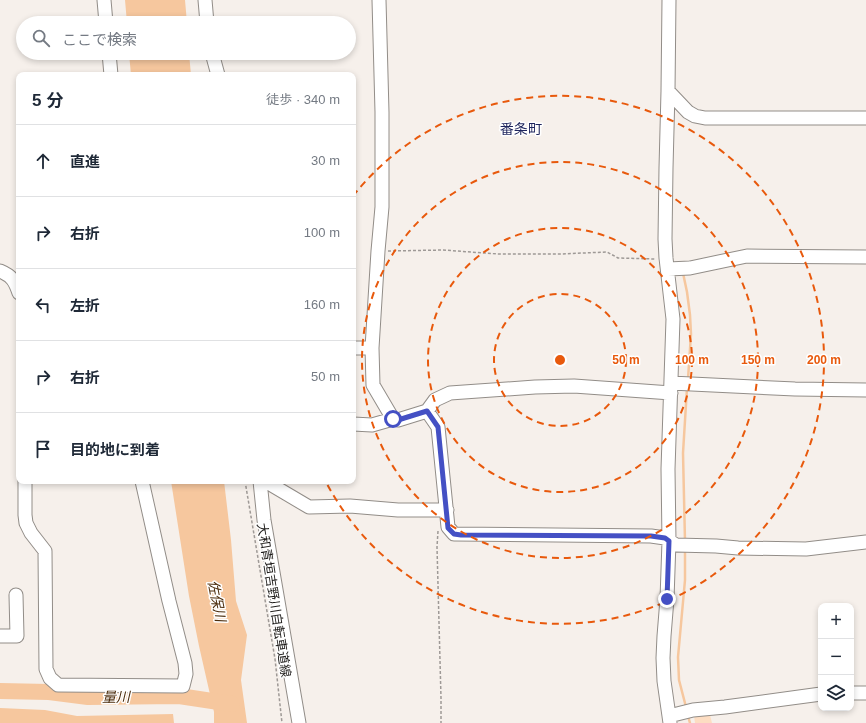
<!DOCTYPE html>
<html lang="ja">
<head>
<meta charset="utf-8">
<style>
  :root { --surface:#fff; --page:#f6f6f7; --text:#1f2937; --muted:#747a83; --line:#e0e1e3 }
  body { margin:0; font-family:Arial,"Noto Sans JP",sans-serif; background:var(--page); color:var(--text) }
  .controls { position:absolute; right:12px; bottom:12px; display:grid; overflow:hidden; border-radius:8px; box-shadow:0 2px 6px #0003 }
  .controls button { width:36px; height:36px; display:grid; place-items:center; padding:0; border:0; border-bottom:1px solid var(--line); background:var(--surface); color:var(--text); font:20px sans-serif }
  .stop { position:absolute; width:12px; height:12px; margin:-9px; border:3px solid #4450c4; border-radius:50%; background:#fff }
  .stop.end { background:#4450c4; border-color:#fff; box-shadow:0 1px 4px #0008 }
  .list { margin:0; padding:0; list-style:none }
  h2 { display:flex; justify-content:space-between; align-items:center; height:52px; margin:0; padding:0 16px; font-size:17px }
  h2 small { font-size:13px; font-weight:400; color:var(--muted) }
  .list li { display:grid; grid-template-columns:26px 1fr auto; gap:12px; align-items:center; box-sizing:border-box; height:72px; padding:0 16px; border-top:1px solid var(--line) }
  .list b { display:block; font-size:15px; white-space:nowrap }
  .list em { font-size:13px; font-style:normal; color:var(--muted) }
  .icon { flex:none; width:22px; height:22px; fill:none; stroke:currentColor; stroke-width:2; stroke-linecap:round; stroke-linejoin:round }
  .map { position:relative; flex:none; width:866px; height:723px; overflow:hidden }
  .search { position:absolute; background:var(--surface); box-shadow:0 2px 6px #0003; left:16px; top:16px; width:340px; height:44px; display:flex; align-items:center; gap:10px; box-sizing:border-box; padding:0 14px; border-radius:22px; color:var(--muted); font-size:15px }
  .panel { position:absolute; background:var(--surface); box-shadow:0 2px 6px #0003; left:16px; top:72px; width:340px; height:412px; border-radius:8px }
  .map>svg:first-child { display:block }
</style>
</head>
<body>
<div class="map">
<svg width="866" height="723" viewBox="0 0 866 723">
  <rect width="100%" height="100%" fill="#f6f0eb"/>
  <path fill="#fdddc2" d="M 704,713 L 710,715 L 712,723 L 695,723 L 694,716 Z"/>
  <path fill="#f6c79e" d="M 125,0 L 185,0 L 187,23 L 127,23 Z
    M 129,53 L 189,53 L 191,75 L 131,75 Z
    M 171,481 L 224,481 L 231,540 L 236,601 L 247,635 L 241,680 L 247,723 L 214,723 L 214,712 L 199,646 L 189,596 Z
    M 0,708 L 45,710 L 77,716 L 173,714 L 174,723 L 0,723 Z"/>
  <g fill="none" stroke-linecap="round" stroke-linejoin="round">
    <path stroke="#f6c79e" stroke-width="2.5" d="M 683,273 L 687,292 L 690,315 L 691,334 L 688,379
      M 685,541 L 683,453 L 687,388
      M 685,550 L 685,580 L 678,657 L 679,680 L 686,707
      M 688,716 L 690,723"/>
    <path stroke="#f6c79e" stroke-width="16" d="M 0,691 L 49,692 L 88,697 L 179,696 L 232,704"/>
    <defs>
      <path id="minor" d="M 104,0 L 106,23
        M 205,0 L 207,23
        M 379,0 L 382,112 L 382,207 L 378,251 L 372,348 L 373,385 L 393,419
        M 669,0 L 668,91 L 666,168 L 665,239 L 666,258 L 673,319 L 668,469 L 669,541 L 667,599 L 664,636 L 663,658 L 664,681 L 670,723
        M 109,53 L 111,75
        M 212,53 L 218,75
        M 668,91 L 688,112 L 695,116 L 705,118 L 866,118
        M 668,269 L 690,268 L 747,256 L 866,257
        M 0,271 C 12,276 15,281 19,293
        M 353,348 L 372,348
        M 671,383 L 795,389 L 866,390
        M 427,411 L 438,427 L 448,527 L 454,534 L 651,536 L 665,538 L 676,545 L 716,546 L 738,548 L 806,549 L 866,542
        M 353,424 L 372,425 L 393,419 L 398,420 L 427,411 L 435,400 L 450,393 L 535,387 L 574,386 L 671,393
        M 25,481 L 25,515 L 26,523 L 31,533 L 45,551 L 46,669 L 50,678 L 58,685 L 183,686 L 186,674 L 185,663 L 169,601 L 142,481
        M 260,481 L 264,520 L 299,723
        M 265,481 L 309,507 L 350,506 L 398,510 L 447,510
        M 0,636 L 17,636 L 16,595
        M 851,693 L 866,693
        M 669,716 L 693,710 L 725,707 L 821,694"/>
    </defs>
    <use href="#minor" stroke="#928d88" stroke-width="15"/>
    <path stroke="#9e9996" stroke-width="1.5" stroke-dasharray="3 2" stroke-linecap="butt" d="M 388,251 L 443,250 L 498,254 L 560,254 L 607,252 L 618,258 L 656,259
      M 245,481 L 275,659 L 282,723
      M 438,531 L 437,547 L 441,698 L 441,723"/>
    <use href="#minor" stroke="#fff" stroke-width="13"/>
  </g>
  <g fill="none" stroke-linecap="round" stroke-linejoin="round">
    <path stroke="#4450c4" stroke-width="5" d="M 393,419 L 398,420 L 427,411 L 438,427 L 448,528 L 454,534 L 461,535 L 651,536 L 665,538 L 669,541 L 667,599"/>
  </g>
  <g fill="none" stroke="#e8590c" stroke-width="2" stroke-dasharray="7 5">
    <circle cx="560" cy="360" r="66"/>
    <circle cx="560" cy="360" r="132"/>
    <circle cx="560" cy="360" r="198"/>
    <path d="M353 196A264 264 0 1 1 326 482"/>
  </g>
  <g text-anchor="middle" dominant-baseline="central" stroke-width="3" stroke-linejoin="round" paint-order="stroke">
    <g font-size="13" fill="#1f1d1b" stroke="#fff">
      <text transform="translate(274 600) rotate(81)">大和青垣吉野川自転車道線</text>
    </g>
    <g font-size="14" fill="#1e255d" stroke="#fff">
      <text x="521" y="129">番条町</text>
    </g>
    <g font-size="14" font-style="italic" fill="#4c2d0d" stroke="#fff">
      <text transform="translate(217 601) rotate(79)">佐保川</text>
      <text transform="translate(116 697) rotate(-1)">量川</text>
    </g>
  </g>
  <circle cx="560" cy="360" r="6" fill="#e8590c" stroke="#fff" stroke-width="2"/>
  <g font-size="12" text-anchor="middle" font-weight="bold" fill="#e8590c" stroke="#fff" stroke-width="3" stroke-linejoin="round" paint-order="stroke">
    <text x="626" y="364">50 m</text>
    <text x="692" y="364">100 m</text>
    <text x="758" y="364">150 m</text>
    <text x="824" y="364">200 m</text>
  </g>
</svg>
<div class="controls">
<button>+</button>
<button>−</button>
<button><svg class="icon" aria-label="layers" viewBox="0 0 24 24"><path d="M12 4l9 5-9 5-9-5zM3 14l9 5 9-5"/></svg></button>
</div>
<div class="stop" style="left:393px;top:419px"></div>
<div class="stop end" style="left:667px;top:599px"></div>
<div class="search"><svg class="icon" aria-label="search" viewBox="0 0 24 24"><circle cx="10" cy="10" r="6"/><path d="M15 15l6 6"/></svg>ここで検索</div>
<section class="panel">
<h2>5 分<small>徒歩 · 340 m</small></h2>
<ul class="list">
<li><svg class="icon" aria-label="ahead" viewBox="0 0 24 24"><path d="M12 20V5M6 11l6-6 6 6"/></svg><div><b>直進</b></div><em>30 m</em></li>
<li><svg class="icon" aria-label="right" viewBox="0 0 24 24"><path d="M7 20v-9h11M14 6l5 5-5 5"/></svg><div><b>右折</b></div><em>100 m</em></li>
<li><svg class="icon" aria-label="left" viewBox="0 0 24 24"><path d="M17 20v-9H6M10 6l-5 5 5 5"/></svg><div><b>左折</b></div><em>160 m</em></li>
<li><svg class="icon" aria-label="right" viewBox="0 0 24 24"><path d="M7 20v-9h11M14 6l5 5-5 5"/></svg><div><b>右折</b></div><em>50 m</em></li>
<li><svg class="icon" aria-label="arrive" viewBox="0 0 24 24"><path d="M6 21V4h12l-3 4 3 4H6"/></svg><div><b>目的地に到着</b></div></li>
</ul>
</section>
</div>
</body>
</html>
